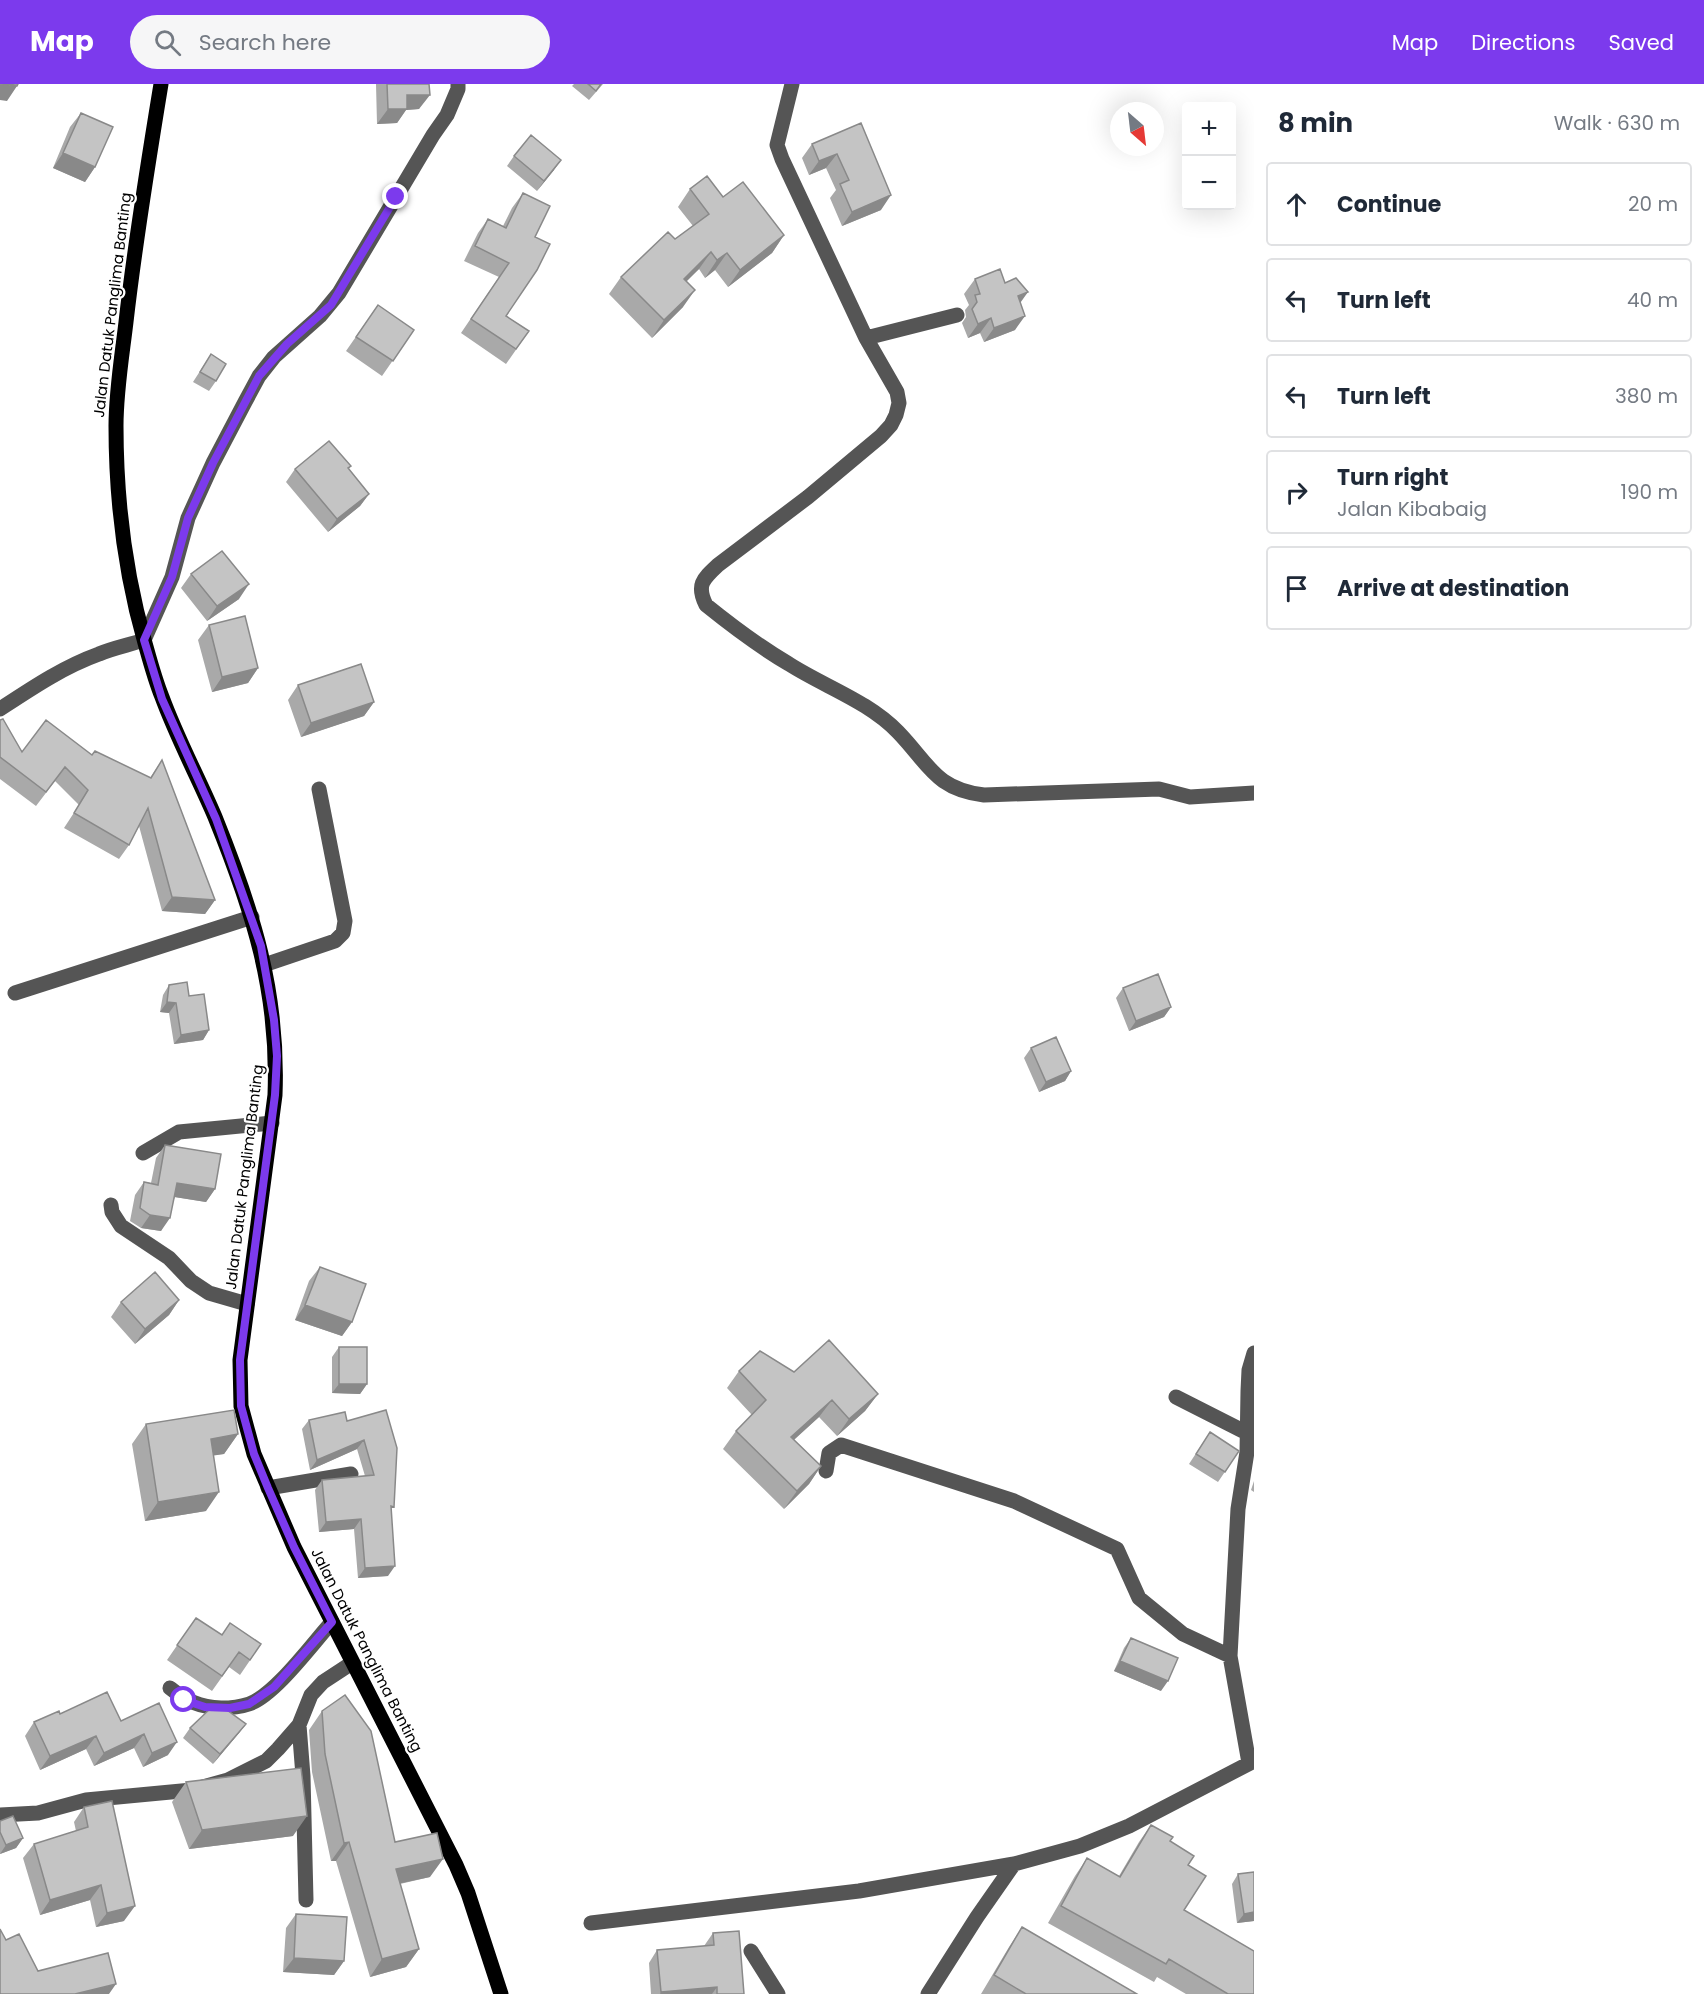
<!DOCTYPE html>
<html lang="en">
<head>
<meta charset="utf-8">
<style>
  :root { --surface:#fff; --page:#f6f6f7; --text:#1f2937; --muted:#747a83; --line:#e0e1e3; --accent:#7c3aed }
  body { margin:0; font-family:Poppins,sans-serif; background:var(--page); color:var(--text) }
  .controls { position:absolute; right:18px; top:18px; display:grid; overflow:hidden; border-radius:6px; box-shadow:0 6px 24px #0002 }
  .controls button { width:54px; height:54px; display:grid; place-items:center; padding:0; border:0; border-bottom:2px solid var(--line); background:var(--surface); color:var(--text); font:30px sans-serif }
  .compass { position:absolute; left:1110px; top:18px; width:54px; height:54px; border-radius:50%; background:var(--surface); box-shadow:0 6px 24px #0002; rotate:152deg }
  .stop { position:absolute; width:18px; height:18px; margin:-14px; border:4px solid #7c3aed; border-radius:50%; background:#fff }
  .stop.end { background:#7c3aed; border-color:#fff; box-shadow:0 2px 6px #0008 }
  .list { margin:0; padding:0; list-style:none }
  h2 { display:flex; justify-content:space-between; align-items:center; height:78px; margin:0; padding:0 24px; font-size:26px }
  h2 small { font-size:20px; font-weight:400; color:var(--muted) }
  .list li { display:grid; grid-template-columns:39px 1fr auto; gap:18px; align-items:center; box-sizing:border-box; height:84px; margin:0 12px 12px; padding:0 12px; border:2px solid var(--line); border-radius:6px }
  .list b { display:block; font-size:22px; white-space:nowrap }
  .list p { margin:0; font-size:20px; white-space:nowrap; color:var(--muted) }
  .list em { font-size:20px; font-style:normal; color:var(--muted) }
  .icon { flex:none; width:33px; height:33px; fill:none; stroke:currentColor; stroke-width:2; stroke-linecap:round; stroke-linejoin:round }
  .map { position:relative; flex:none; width:1254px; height:1910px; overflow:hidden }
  header { display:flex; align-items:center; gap:36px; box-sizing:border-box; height:84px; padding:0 30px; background:var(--accent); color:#fff }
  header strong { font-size:28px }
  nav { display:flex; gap:33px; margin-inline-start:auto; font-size:21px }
  .search { width:420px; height:54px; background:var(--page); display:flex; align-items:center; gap:15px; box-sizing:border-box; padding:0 21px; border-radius:33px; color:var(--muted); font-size:22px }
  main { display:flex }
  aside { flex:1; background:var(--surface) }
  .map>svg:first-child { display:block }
</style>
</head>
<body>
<header>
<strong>Map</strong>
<div class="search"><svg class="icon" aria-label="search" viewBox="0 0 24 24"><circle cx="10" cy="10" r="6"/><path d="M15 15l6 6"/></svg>Search here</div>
<nav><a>Map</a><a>Directions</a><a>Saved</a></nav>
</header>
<main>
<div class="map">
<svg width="1254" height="1910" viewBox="0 0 1254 1910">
  <rect width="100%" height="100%" fill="#fff"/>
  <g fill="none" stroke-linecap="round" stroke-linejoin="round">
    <path stroke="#555" stroke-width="15" d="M 792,0 L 777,61 L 782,75 L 866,254 L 897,308 L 899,319 L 896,331 L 891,341 L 881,352 L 808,413 L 718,481 C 703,495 696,501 706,521 C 732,542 760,563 789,580 C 825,603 868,617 898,648 C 929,680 935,705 984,711 L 1159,705 L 1190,713 L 1254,709
      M 866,254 L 957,231
      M 0,625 C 32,604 63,583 99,570 C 113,564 129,561 144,556 L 172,493 L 188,434 L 213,379 L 245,318 L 259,292 L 274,273 L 320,232 L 339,209 L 433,51 L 447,31 L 458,5 L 458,0
      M 264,881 L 335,857 L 343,849 L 345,837 L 319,705
      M 15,909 L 252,833
      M 143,1069 L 179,1048 L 272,1039
      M 111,1121 L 112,1128 L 121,1142 L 169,1174 L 191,1197 L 209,1209 L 247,1220
      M 1176,1313 L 1247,1349
      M 826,1387 L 829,1369 L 841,1361 L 1014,1417 L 1117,1465 L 1139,1514 L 1183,1550 L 1230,1572
      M 268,1404 L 351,1390
      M 170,1604 C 186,1617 200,1623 221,1624 C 230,1624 240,1623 249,1620 C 275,1611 312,1560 332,1538
      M 299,1641 L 303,1692 L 306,1816
      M 1249,1679 L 1230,1572 L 1238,1425 L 1247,1368 L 1248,1307 L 1249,1286 L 1254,1269
      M 0,1731 L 38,1729 L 86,1716 L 192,1706 L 228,1696 L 266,1677 L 278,1665 L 299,1641 L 311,1611 L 323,1598 L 352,1579
      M 591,1839 L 859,1807 L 1014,1780 L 1080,1762 L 1129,1742 L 1254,1677
      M 751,1867 L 778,1910
      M 928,1910 L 977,1833 L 1014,1780"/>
    <path stroke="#000" stroke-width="15" d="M 161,0 C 148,79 135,158 126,238 C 122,272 116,307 116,342 C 116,414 125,489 145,559 C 150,577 155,596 162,613 C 177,654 198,693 215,733 C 253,827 279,908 275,1011 L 240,1276 L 241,1322 L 254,1370 L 294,1463 L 456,1781 L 468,1809 L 501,1910"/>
  </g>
  <path fill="#a9a9a9" d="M 376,0 L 429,0 L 419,25 L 406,26 L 397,39 L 377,40 Z
    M 574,0 L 603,0 L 589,16 L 572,2 Z
    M 81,29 L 95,83 L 85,98 L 53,84 L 70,43 Z
    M 861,39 L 881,126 L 842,142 L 830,114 L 836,106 L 826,84 L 809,91 L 802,74 L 812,60 Z
    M 514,72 L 554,86 L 537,107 L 507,82 Z
    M 690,105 L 723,113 L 784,151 L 772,169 L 728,203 L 715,186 L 705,194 L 699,185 L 686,197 L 683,223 L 652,254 L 609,210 L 621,193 L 693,142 L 678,123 Z
    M 523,109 L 535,153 L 506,232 L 529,247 L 506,280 L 461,249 L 499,193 L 464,177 L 478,149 L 488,135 L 503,142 L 512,124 Z
    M 975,195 L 1005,199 L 1020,219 L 1015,246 L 984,258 L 980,249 L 968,254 L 962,239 L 966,233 L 965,226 L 969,221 L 964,210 Z
    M 378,221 L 414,246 L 382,292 L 346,267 Z
    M 211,270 L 216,297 L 209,307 L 193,298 Z
    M 351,382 L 349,385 L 369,410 L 360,422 L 328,448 L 286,398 L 295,385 Z
    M 191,490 L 239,515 L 207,537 L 181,504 Z
    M 209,541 L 258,584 L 248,599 L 212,608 L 198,556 Z
    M 298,601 L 374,618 L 364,632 L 301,653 L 288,616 Z
    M 0,636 L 22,668 L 92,671 L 95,667 L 150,694 L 162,676 L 215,816 L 205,830 L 162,827 L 139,742 L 129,761 L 119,775 L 64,744 L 79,721 L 55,697 L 36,722 L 0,695 Z
    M 169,901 L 189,912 L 209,946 L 203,956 L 174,960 L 169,929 L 160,928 L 163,911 Z
    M 1123,904 L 1171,923 L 1164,933 L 1129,947 L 1116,914 Z
    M 1031,964 L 1071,987 L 1065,997 L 1039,1008 L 1024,974 Z
    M 165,1061 L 215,1105 L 206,1118 L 175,1113 L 161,1147 L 141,1144 L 130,1137 L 135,1111 L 144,1098 L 151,1099 L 156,1074 Z
    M 320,1183 L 352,1238 L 342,1252 L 295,1236 L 309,1197 Z
    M 179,1216 L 169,1231 L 135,1260 L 111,1233 L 121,1218 Z
    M 339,1263 L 367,1300 L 360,1310 L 332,1309 L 332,1273 Z
    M 739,1287 L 878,1310 L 865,1327 L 837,1352 L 819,1333 L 794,1356 L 821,1382 L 809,1400 L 784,1425 L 723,1365 L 736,1347 L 752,1331 L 727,1304 Z
    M 386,1326 L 391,1427 L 388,1492 L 358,1494 L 354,1445 L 319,1448 L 315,1406 L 322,1396 L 365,1392 L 357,1365 L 310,1386 L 302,1345 L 309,1336 L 347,1337 Z
    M 146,1340 L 238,1350 L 224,1370 L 213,1371 L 206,1427 L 145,1437 L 132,1360 Z
    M 1210,1348 L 1239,1367 L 1218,1398 L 1189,1380 Z
    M 1254,1397 L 1254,1408 L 1251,1406 Z
    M 196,1534 L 221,1551 L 261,1560 L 240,1591 L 229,1583 L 212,1607 L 167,1576 Z
    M 1131,1554 L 1161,1607 L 1114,1587 L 1124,1564 Z
    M 159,1619 L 168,1671 L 143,1683 L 134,1664 L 94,1682 L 86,1665 L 40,1686 L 25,1652 L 34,1638 L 60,1630 L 121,1637 Z
    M 322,1627 L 395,1758 L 430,1793 L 400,1800 L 419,1865 L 406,1883 L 370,1893 L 336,1777 L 331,1777 L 312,1688 L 309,1646 Z
    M 246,1640 L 239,1649 L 213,1680 L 183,1654 L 190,1644 Z
    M 186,1698 L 293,1752 L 189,1765 L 172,1718 Z
    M 84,1723 L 124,1837 L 96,1843 L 90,1816 L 40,1831 L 23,1774 L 34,1760 L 76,1747 L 74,1738 Z
    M 0,1737 L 23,1754 L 16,1764 L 0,1770 Z
    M 1151,1741 L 1170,1757 L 1188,1781 L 1184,1826 L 1254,1910 L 1186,1910 L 1157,1893 L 1154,1898 L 1048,1839 L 1075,1792 L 1087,1774 L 1119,1792 L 1139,1758 Z
    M 1238,1790 L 1254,1837 L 1237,1839 L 1232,1800 Z
    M 296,1830 L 344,1877 L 334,1891 L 283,1888 L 286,1844 Z
    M 1022,1843 L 1137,1910 L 981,1910 L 1009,1863 Z
    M 713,1849 L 744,1910 L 651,1910 L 649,1879 L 657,1866 L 704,1862 Z"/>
  <path fill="#898989" d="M 0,0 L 17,2 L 7,17 L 0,16 Z
    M 407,11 L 430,11 L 419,25 L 406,26 L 397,39 L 377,40 L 388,25 Z
    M 63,69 L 95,83 L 85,98 L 53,84 Z
    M 837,70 L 826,84 L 809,91 L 819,77 Z
    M 561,76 L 554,86 L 537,107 L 544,97 Z
    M 891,111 L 881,126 L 842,142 L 852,128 Z
    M 784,151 L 772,169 L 728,203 L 740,186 Z
    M 711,168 L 699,185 L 672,212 L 684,195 Z
    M 727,169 L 715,186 L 705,194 L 717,176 Z
    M 695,206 L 683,223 L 652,254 L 664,236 Z
    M 1028,208 L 1018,222 L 1018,212 Z
    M 1025,232 L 1015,246 L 984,258 L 994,244 Z
    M 991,234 L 980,249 L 968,254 L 978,240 Z
    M 369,410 L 360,422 L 328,448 L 337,435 Z
    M 249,500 L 239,515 L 207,537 L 217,522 Z
    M 258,584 L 248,599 L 212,608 L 222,593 Z
    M 374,618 L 364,632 L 301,653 L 311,639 Z
    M 172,813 L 215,816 L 205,830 L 162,827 Z
    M 167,918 L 176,919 L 169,929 L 160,928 Z
    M 1171,923 L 1164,933 L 1129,947 L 1136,937 Z
    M 209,946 L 203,956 L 174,960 L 181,951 Z
    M 1071,987 L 1065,997 L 1039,1008 L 1046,998 Z
    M 177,1099 L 215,1105 L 206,1118 L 168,1112 Z
    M 150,1131 L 170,1134 L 161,1147 L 141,1144 Z
    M 179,1216 L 169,1231 L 135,1260 L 145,1245 Z
    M 305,1221 L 352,1238 L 342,1252 L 295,1236 Z
    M 339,1300 L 367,1300 L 360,1310 L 332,1309 Z
    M 878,1310 L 865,1327 L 837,1352 L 849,1335 Z
    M 832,1316 L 819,1333 L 778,1370 L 791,1353 Z
    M 238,1350 L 224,1370 L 197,1374 L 211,1355 Z
    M 364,1356 L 357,1365 L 310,1386 L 317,1376 Z
    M 821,1382 L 809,1400 L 784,1425 L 797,1407 Z
    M 219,1408 L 206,1427 L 145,1437 L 158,1418 Z
    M 361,1435 L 354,1445 L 319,1448 L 326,1438 Z
    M 395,1482 L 388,1492 L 358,1494 L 365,1484 Z
    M 1120,1577 L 1168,1597 L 1161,1607 L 1114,1587 Z
    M 246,1640 L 239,1649 L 213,1680 L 220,1670 Z
    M 144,1650 L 134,1664 L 94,1682 L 104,1669 Z
    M 96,1652 L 86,1665 L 40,1686 L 50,1672 Z
    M 177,1658 L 168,1671 L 143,1683 L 152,1669 Z
    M 307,1732 L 293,1752 L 189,1765 L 202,1746 Z
    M 23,1754 L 16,1764 L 0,1770 L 6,1761 Z
    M 349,1758 L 336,1777 L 331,1777 L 344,1759 Z
    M 443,1775 L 430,1793 L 383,1803 L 396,1785 Z
    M 101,1801 L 90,1816 L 40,1831 L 50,1816 Z
    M 135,1822 L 124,1837 L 96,1843 L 107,1829 Z
    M 1254,1828 L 1254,1837 L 1237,1839 L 1244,1830 Z
    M 419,1865 L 406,1883 L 370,1893 L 382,1875 Z
    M 294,1874 L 344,1877 L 334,1891 L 283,1888 Z
    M 116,1900 L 109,1910 L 75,1910 Z
    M 717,1903 L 712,1910 L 660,1910 L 661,1908 Z"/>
  <path fill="#c4c4c4" stroke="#898989" stroke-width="1.5" d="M 1,0 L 18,0 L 17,2 Z
    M 387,0 L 429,0 L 430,11 L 407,11 L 407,25 L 388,25 Z
    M 588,0 L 601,0 L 596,7 Z
    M 81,29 L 113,43 L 95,83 L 63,69 Z
    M 861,39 L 891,111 L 852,128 L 840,100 L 849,96 L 837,70 L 819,77 L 812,60 Z
    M 531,51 L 561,76 L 544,97 L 514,72 Z
    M 707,92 L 723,113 L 743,98 L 784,151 L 740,186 L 727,169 L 717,176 L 711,168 L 684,195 L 695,206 L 664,236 L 621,193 L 668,148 L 675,155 L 709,130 L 690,105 Z
    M 523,109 L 550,122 L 535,153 L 550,160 L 537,186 L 506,232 L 529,247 L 516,265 L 471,235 L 509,179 L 475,162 L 488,135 L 506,144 Z
    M 1000,185 L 1005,199 L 1016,194 L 1028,208 L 1018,212 L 1025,232 L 994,244 L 991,234 L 978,240 L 972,225 L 977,218 L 975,211 L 980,210 L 975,195 Z
    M 378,221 L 414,246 L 393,277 L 356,253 Z
    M 211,270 L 226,280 L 216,297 L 200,288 Z
    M 329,357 L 351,382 L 348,384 L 369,410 L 337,435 L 295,385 Z
    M 222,467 L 249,500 L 217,522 L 191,490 Z
    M 245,532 L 258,584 L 222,593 L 209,541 Z
    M 361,580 L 374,618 L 311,639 L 298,601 Z
    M 3,635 L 22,668 L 46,636 L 92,671 L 95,667 L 151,694 L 162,676 L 215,816 L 172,813 L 148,724 L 129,761 L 74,729 L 88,706 L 65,683 L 46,708 L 0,673 L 0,636 Z
    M 1158,890 L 1171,923 L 1136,937 L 1123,904 Z
    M 187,898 L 189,912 L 204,910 L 209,946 L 181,951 L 176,919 L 167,918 L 169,901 Z
    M 1056,953 L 1071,987 L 1046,998 L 1031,964 Z
    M 165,1061 L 221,1070 L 215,1105 L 177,1099 L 170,1134 L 150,1131 L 140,1124 L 144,1098 L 158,1101 Z
    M 320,1183 L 366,1200 L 352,1238 L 305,1221 Z
    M 155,1188 L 179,1216 L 145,1245 L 121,1218 Z
    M 829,1256 L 878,1310 L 849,1335 L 832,1316 L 791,1353 L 821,1382 L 797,1407 L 736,1347 L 766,1316 L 739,1287 L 760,1267 L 794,1288 Z
    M 339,1263 L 367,1263 L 367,1300 L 339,1300 Z
    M 234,1326 L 238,1350 L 211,1355 L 219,1408 L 158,1418 L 146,1340 Z
    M 386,1326 L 397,1364 L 394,1423 L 391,1422 L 395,1482 L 365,1484 L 361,1435 L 326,1438 L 322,1396 L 374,1391 L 364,1356 L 317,1376 L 309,1336 L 345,1328 L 347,1337 Z
    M 1210,1348 L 1239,1367 L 1225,1388 L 1196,1370 Z
    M 196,1534 L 222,1551 L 230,1539 L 261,1560 L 250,1576 L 239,1568 L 222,1592 L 177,1561 Z
    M 1131,1554 L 1178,1574 L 1168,1597 L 1120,1577 Z
    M 107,1608 L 121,1637 L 159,1619 L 177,1658 L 152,1669 L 144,1650 L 104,1669 L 96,1652 L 50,1672 L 34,1638 L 59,1627 L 60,1630 Z
    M 345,1611 L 371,1647 L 395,1758 L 437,1749 L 443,1775 L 396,1785 L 419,1865 L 382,1875 L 349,1758 L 344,1759 L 325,1670 L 322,1627 Z
    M 213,1622 L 224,1624 L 246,1640 L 220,1670 L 190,1644 Z
    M 301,1684 L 307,1732 L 202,1746 L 186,1698 Z
    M 112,1717 L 135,1822 L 107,1829 L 101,1801 L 50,1816 L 34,1760 L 88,1743 L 84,1723 Z
    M 13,1732 L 23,1754 L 6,1761 L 0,1748 L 0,1737 Z
    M 1151,1741 L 1173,1753 L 1170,1757 L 1194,1772 L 1188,1781 L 1206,1792 L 1184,1826 L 1254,1867 L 1254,1910 L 1228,1910 L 1169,1875 L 1166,1880 L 1061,1822 L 1087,1774 L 1120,1793 Z
    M 1254,1788 L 1254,1828 L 1244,1830 L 1238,1790 Z
    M 296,1830 L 347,1833 L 344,1877 L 294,1874 Z
    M 1022,1843 L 1137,1910 L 1026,1910 L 994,1891 Z
    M 0,1845 L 6,1856 L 19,1850 L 38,1887 L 108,1869 L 116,1900 L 75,1910 L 0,1910 Z
    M 739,1847 L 744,1910 L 717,1910 L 717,1903 L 661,1908 L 657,1866 L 714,1861 L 713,1849 Z"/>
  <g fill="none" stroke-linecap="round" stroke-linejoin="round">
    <path stroke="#7c3aed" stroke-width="8" d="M 184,1616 L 205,1623 L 230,1624 L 249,1620 L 274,1603 L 332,1538 L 294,1463 L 268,1404 L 254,1370 L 241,1322 L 240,1276 L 275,1011 L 277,972 L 274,936 L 261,862 L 216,735 L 162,615 L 144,556 L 172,493 L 188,434 L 213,379 L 259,292 L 287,260 L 331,221 L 396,113"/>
  </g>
  <g text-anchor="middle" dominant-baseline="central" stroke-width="4.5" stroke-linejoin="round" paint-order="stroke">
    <g font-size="15" fill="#000" stroke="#fff">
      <text transform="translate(112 221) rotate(-83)">Jalan Datuk Panglima Banting</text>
      <text transform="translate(244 1093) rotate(-83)">Jalan Datuk Panglima Banting</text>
      <text transform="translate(367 1566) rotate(63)">Jalan Datuk Panglima Banting</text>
    </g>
  </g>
</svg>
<div class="controls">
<button>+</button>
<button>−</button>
</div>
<svg class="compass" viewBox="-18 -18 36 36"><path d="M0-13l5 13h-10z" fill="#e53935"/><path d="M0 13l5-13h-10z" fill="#747a83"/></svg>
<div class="stop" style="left:184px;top:1616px"></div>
<div class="stop end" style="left:396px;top:113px"></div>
</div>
<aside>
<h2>8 min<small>Walk · 630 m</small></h2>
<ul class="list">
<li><svg class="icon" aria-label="ahead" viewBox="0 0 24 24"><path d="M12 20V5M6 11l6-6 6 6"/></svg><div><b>Continue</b></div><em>20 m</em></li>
<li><svg class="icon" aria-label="left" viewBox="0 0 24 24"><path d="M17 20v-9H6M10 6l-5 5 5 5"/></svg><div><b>Turn left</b></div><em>40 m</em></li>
<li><svg class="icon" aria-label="left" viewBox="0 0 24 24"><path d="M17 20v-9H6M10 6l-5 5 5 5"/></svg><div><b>Turn left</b></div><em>380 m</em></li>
<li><svg class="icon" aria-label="right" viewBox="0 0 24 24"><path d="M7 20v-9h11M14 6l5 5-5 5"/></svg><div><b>Turn right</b><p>Jalan Kibabaig</p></div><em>190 m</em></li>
<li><svg class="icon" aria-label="arrive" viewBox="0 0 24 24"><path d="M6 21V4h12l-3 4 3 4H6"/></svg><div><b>Arrive at destination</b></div></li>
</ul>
</aside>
</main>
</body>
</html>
